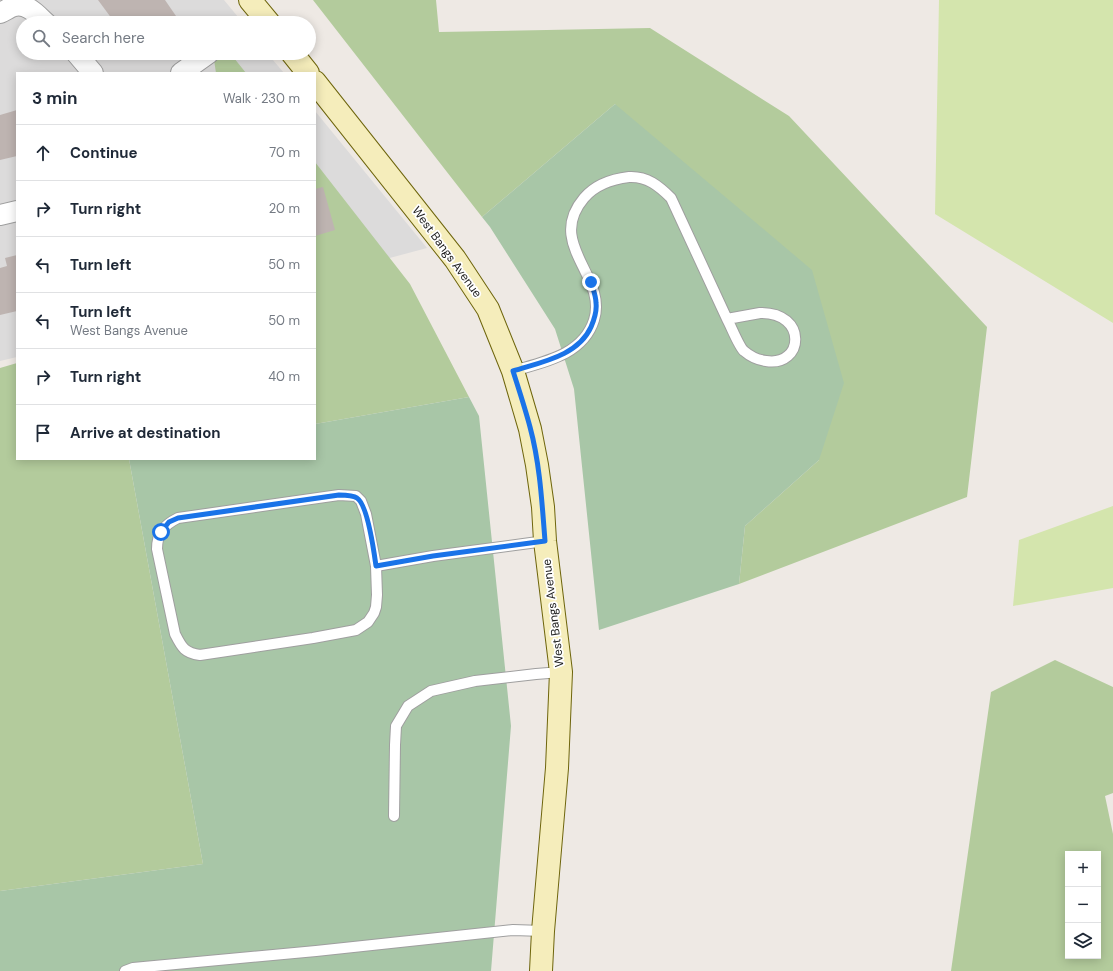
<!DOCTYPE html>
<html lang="en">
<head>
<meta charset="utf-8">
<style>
  :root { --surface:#fff; --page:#f2f2f3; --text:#1f2937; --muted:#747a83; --line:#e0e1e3 }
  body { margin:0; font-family:"DM Sans",sans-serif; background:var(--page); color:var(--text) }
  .controls { position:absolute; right:12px; bottom:12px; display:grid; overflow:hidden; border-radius:0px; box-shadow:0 2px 10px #0003 }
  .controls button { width:36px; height:36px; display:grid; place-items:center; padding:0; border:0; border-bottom:1px solid var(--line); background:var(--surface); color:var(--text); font:20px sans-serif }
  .stop { position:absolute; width:12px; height:12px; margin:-9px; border:3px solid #1a73e8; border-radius:50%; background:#fff }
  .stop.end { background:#1a73e8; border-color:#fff; box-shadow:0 1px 4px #0008 }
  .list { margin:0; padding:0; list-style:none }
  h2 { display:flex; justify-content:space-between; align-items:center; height:52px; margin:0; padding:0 16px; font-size:17px }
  h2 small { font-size:13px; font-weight:400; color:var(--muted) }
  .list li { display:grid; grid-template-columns:26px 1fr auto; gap:12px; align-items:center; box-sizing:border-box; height:56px; padding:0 16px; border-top:1px solid var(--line) }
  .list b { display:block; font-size:15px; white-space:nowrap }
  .list p { margin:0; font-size:13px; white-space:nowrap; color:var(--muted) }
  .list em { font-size:13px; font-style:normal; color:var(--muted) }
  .icon { flex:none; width:22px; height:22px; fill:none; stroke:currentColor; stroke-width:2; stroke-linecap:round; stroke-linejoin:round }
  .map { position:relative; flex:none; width:1113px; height:971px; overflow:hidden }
  .search { position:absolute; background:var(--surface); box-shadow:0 2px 10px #0003; left:16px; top:16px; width:300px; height:44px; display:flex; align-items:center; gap:10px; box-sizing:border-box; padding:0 14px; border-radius:22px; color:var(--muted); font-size:15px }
  .panel { position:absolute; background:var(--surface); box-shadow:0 2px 10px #0003; left:16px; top:72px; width:300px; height:388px; border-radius:0px }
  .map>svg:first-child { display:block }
</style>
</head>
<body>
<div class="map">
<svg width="1113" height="971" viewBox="0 0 1113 971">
  <rect width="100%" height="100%" fill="#eee9e4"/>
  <path fill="#dcdbdb" d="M 0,0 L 224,0 L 243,23 L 23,23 L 23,53 L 267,53 L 284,73 L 17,73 L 17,357 L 0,361 Z
    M 315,111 L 427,248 L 315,278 Z"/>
  <path fill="#d4e5ad" d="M 939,0 L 1113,0 L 1113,323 L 935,214 Z
    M 1113,506 L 1113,588 L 1013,606 L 1019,540 Z"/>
  <path fill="#b3cb9c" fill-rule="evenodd" d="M 313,0 L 436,0 L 439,32 L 650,28 L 789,116 L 987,327 L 967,497 L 739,584 L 745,526 L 819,460 L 615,104 L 482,217 Z
    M 213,53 L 230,53 L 246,73 L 216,73 Z
    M 315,162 L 410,284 L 469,397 L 315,424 Z
    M 17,363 L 17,459 L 129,459 L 203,864 L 0,891 L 0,368 Z
    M 1055,660 L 1113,687 L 1113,793 L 1105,796 L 1113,834 L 1113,971 L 951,971 L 991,692 ZM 1068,854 L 1098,854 L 1098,956 L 1068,956 Z"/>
  <path fill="#a8c6a7" d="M 615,104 L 812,270 L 844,383 L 819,460 L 745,526 L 739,584 L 599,630 L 574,389 L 555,329 L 490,227 L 482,217 Z
    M 469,397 L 479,416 L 511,726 L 491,971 L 0,971 L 0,891 L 203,864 L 129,459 L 315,459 L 315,424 Z"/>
  <path fill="#beb4b1" d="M 98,0 L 165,0 L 176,16 L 166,23 L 115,23 Z
    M 17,110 L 17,156 L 0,160 L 0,115 Z
    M 323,187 L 335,230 L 315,236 L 315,189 Z
    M 17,255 L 17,311 L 0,315 L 0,268 L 7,266 L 5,258 Z"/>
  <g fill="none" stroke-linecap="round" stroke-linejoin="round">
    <defs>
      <path id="lane" d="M 760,313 C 808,312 804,367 766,361 C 758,360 751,357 744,351 C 739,347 731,326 727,319 Z
        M 513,371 C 544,362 583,355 594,320 C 608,276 545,244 584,198 C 595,185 612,179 629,177 C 647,176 659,186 671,198 L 727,319
        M 339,495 L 356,496 L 361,501 L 366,514 L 376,566 L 377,595 L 376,607 L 374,613 L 368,622 L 356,630 L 313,638 L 200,655 C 185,653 182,648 175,634 L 157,549 C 157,533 164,525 178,518 Z
        M 376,566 L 433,556 L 545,541
        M 394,816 L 395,745 L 396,726 L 408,706 L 431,691 L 475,681 L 536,674 L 561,672
        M 125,971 L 133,968 L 316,951 L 513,930 L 543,931"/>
      <path id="street" d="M 0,13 C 5,11 10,7 15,6 C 28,3 38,16 46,23
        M 76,53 L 93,73
        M 181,73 L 209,53
        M 0,215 L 17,211"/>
      <path id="secondary" d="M 250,0 L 269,23
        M 292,53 L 308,73
        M 315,82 L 455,259 L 488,309 L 513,371 L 530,429 L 537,465 L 543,507 L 545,541 L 561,672 L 557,768 L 543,931 L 541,971"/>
    </defs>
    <use href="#lane" stroke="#9f9f9f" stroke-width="12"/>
    <use href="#street" stroke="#9f9f9f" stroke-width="22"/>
    <use href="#secondary" stroke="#6e650c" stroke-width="24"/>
    <use href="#lane" stroke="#fff" stroke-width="10"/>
    <use href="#street" stroke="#fff" stroke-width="20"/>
    <use href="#secondary" stroke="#f5edbb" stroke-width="22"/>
  </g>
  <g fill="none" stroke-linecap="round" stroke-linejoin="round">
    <path stroke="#1a73e8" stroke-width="5" d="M 161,532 L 169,522 L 178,518 L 339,495 C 344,495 353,495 357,498 C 368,505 374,552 376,566 L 433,556 L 545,541 C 542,503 540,464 530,427 C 525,408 519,390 513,371 C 541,362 578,356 591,327 C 594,320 597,311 596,303 C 596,296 593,289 591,282"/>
  </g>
  <g text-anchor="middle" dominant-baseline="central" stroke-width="3.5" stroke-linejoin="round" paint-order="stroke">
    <g font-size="12" fill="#1e1e1e" stroke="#fff">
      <text transform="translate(447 252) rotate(54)">West Bangs Avenue</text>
      <text transform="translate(553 613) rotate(-97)">West Bangs Avenue</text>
    </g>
  </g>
</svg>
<div class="controls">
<button>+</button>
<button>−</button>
<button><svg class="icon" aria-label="layers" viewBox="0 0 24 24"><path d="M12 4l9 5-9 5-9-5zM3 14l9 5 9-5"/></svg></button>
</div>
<div class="stop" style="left:161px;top:532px"></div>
<div class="stop end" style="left:591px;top:282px"></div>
<div class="search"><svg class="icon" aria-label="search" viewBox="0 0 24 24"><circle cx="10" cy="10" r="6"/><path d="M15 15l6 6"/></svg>Search here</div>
<section class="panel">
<h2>3 min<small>Walk · 230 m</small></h2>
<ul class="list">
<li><svg class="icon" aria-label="ahead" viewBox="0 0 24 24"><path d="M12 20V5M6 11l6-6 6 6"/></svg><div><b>Continue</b></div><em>70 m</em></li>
<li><svg class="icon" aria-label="right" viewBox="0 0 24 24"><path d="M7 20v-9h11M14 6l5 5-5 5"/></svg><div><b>Turn right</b></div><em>20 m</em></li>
<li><svg class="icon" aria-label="left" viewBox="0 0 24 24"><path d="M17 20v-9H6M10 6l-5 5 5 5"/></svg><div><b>Turn left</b></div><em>50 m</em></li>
<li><svg class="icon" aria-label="left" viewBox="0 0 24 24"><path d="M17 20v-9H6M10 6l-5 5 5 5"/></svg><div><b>Turn left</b><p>West Bangs Avenue</p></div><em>50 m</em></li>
<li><svg class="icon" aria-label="right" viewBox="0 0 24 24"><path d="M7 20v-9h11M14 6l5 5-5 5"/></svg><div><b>Turn right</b></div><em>40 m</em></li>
<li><svg class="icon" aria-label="arrive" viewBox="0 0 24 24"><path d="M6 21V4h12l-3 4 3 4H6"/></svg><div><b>Arrive at destination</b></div></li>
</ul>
</section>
</div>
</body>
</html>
